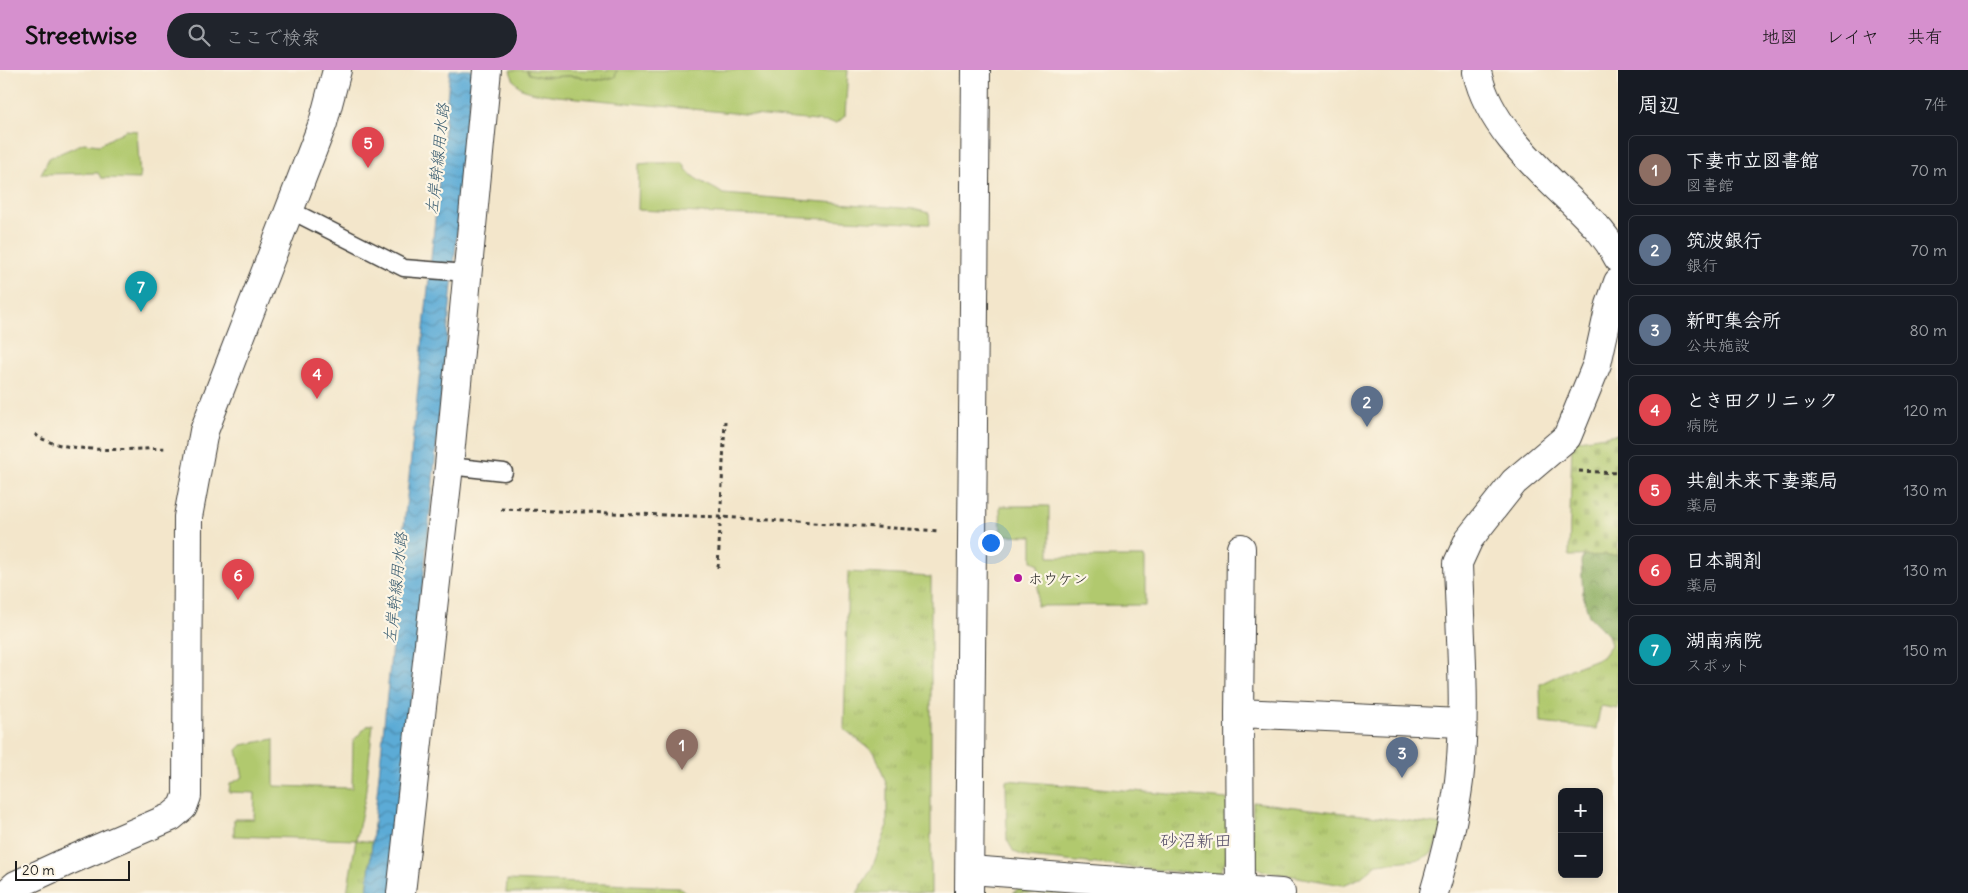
<!DOCTYPE html>
<html lang="ja">
<head>
<meta charset="utf-8">
<style>
  :root { --surface:#171b24; --page:#20242c; --text:#f1f3f6; --muted:#9ea1a6; --line:#363941; --accent:#d690ce }
  body { margin:0; font-family:Delius,"Klee One",sans-serif; background:var(--page); color:var(--text) }
  .controls { position:absolute; right:15px; bottom:15px; display:grid; overflow:hidden; border-radius:8px; box-shadow:0 2px 8px #0003 }
  .controls button { width:45px; height:45px; display:grid; place-items:center; padding:0; border:0; border-bottom:1px solid var(--line); background:var(--surface); color:var(--text); font:25px sans-serif }
  .scale { position:absolute; left:15px; bottom:12px; width:115px; box-sizing:border-box; padding-left:5px; border:2px solid #1c1c1c; border-top:0; font-size:14px; line-height:18px; white-space:nowrap; color:#1c1c1c; -webkit-text-stroke:4px #fcf5e5; paint-order:stroke }
  .you { position:absolute; left:990px; top:472px; width:18px; height:18px; margin:-12px; border:4px solid #fff; border-radius:50%; background:#1a73e8; box-shadow:0 0 0 8px #1a73e833 }
  .badge { display:grid; place-items:center; width:32px; height:32px; border-radius:50%; background:var(--accent); color:#fff; font-size:16px; font-weight:700 }
  .pin { position:absolute; translate:-50% -41px; filter:drop-shadow(0 1px 2px #0008) }
  .pin::after { content:''; position:absolute; top:26px; width:18px; height:15px; background:inherit; clip-path:polygon(0 0,100% 0,50% 100%) }
  .list { margin:0; padding:0; list-style:none }
  h2 { display:flex; justify-content:space-between; align-items:center; height:65px; margin:0; padding:0 20px; font-size:21px }
  h2 small { font-size:16px; font-weight:400; color:var(--muted) }
  .list li { display:grid; grid-template-columns:32px 1fr auto; gap:15px; align-items:center; box-sizing:border-box; height:70px; margin:0 10px 10px; padding:0 10px; border:1px solid var(--line); border-radius:8px }
  .list b { display:block; font-size:19px; white-space:nowrap }
  .list p { margin:0; font-size:16px; white-space:nowrap; color:var(--muted) }
  .list em { font-size:16px; font-style:normal; color:var(--muted) }
  .icon { flex:none; width:28px; height:28px; fill:none; stroke:currentColor; stroke-width:2; stroke-linecap:round; stroke-linejoin:round }
  .map { position:relative; flex:none; width:1618px; height:823px; overflow:hidden }
  header { display:flex; align-items:center; gap:30px; box-sizing:border-box; height:70px; padding:0 25px; background:var(--accent); color:#111 }
  header strong { font-size:24px }
  nav { display:flex; gap:28px; margin-inline-start:auto; font-size:18px }
  .search { width:350px; height:45px; background:var(--page); display:flex; align-items:center; gap:12px; box-sizing:border-box; padding:0 18px; border-radius:28px; color:var(--muted); font-size:19px }
  main { display:flex }
  aside { flex:1; background:var(--surface) }
  .map>svg:first-child { display:block }
</style>
</head>
<body>
<header>
<strong>Streetwise</strong>
<div class="search"><svg class="icon" aria-label="search" viewBox="0 0 24 24"><circle cx="10" cy="10" r="6"/><path d="M15 15l6 6"/></svg>ここで検索</div>
<nav><a>地図</a><a>レイヤ</a><a>共有</a></nav>
</header>
<main>
<div class="map">
<svg width="1618" height="823" viewBox="0 0 1618 823">
  <defs>
    <pattern id="grass-tufts" width="24" height="20" patternUnits="userSpaceOnUse" patternTransform="scale(1.25)"><rect width="24" height="20" fill="#b1c96e"/><path d="M3 7l-1-3M5 7V3M7 7l1-3M15 17l-1-3M17 17v-4M19 17l1-3" fill="none" stroke="#98ac5f"/></pattern>
    <pattern id="forest-crowns" width="20" height="18" patternUnits="userSpaceOnUse" patternTransform="scale(1.25)"><rect width="20" height="18" fill="#8cad61"/><path d="M2 6a3 3 0 1 1 6 0M12 15a3 3 0 1 1 6 0" fill="none" stroke="#728c4f"/></pattern>
    <pattern id="cemetery-stones" width="16" height="16" patternUnits="userSpaceOnUse" patternTransform="scale(1.25)"><rect width="16" height="16" fill="#b1c96e"/><path d="M2 7V4a2 2 0 0 1 4 0v3zM10 15v-3a2 2 0 0 1 4 0v3z" fill="#98ac5f"/></pattern>
    <pattern id="water-waves" width="16" height="10" patternUnits="userSpaceOnUse" patternTransform="scale(1.25)"><rect width="16" height="10" fill="#5cabd6"/><path d="M0 5q4-4 8 0t8 0" fill="none" stroke="#4b8aad"/></pattern>
  </defs>
  <rect width="100%" height="100%" fill="#fcf5e5"/>
  <filter id="ink" filterUnits="userSpaceOnUse"><feTurbulence type="fractalNoise" baseFrequency=".02" numOctaves="2"/><feDisplacementMap in="SourceGraphic" scale="10" xChannelSelector="R" yChannelSelector="G"/><feConvolveMatrix kernelMatrix="1 2 1 2 8 2 1 2 1" color-interpolation-filters="sRGB"/></filter>
  <filter id="wash" filterUnits="userSpaceOnUse"><feTurbulence type="fractalNoise" baseFrequency=".0096" numOctaves="4" result="noise"/><feDisplacementMap in="SourceGraphic" scale="20" xChannelSelector="R" yChannelSelector="G"/><feGaussianBlur stdDeviation="1.12" result="paint"/><feColorMatrix in="noise" values="0 0 0 0 0 0 0 0 0 0 0 0 0 0 0 0 0 1.4 0 .05"/><feComposite in="paint" operator="in"/></filter>
  <g filter="url(#wash)">
    <rect width="100%" height="100%" fill="#f3e6cb"/>
    <path fill="url(#grass-tufts)" stroke="#667245" d="M 526,0 L 617,0 L 615,7 L 603,10 L 569,6 L 542,7 L 529,4 Z
      M 848,502 L 931,507 L 931,823 L 857,823 L 872,798 L 887,758 L 887,716 L 875,683 L 844,659 Z
      M 1608,565 L 1618,569 L 1618,639 L 1601,636 L 1596,659 L 1541,653 L 1540,614 L 1571,599 L 1602,587 L 1611,575 Z
      M 1006,710 L 1227,729 C 1228,752 1234,784 1219,803 L 1209,805 L 1027,787 L 1014,782 L 1007,770 Z
      M 1253,732 L 1444,755 L 1432,783 L 1421,789 L 1377,794 L 1360,808 L 1343,815 L 1263,801 L 1251,793 Z
      M 356,770 L 373,772 L 367,823 L 347,823 Z
      M 507,810 L 680,817 L 686,823 L 506,823 Z
      M 1020,817 L 1158,823 L 1013,823 Z"/>
    <path fill="url(#forest-crowns)" stroke="#54643e" d="M 1618,460 L 1618,569 L 1608,565 L 1589,546 L 1583,525 L 1581,491 L 1594,469 Z"/>
    <path fill="url(#cemetery-stones)" stroke="#667245" d="M 1618,364 L 1618,485 L 1569,486 L 1572,371 Z"/>
    <path fill="#b1c96e" stroke="#667245" d="M 510,0 L 526,0 L 529,4 L 542,7 L 569,6 L 603,10 L 615,7 L 617,0 L 848,0 L 845,46 L 837,53 L 557,26 C 535,22 516,25 510,0 Z
      M 126,60 L 137,61 L 140,109 L 101,108 L 98,103 L 41,104 L 49,88 L 84,73 L 99,75 Z
      M 650,93 L 683,93 C 690,111 710,114 723,124 L 914,139 L 929,143 L 930,154 L 638,140 L 639,94 Z
      M 1000,436 L 1049,436 L 1049,487 L 1145,487 L 1145,535 L 1037,536 L 1039,494 L 1032,491 L 1032,466 L 1001,465 Z
      M 373,654 L 365,728 L 356,770 L 234,766 L 234,749 L 254,749 L 255,723 L 229,722 L 230,714 L 243,707 L 237,680 L 242,675 L 274,669 L 274,716 L 352,718 L 353,671 L 367,656 Z"/>
    <path fill="url(#water-waves)" stroke="#3c6479" d="M 450,0 L 473,0 L 393,823 L 367,823 Z"/>
  </g>
  <g filter="url(#ink)">
    <g fill="none" stroke-linecap="round" stroke-linejoin="round">
      <defs>
        <path id="service" d="M 290,140 L 404,198 L 467,203
          M 449,396 L 504,402"/>
        <path id="minor" d="M 1477,2 C 1488,54 1535,96 1572,132 C 1592,152 1605,163 1618,188
          M 1239,643 L 1461,653
          M 970,800 L 1281,823
          M 1240,820 L 1239,643 L 1241,478
          M 7,823 L 16,815 L 64,793 L 171,747 L 183,737 L 187,726 L 188,447 L 204,361 L 323,53 L 337,0
          M 401,823 L 449,396 L 487,0
          M 1434,823 C 1445,786 1454,750 1459,711 C 1467,640 1460,565 1458,493 L 1469,469 L 1514,412 L 1567,367 L 1597,294 L 1610,235 L 1618,212"/>
        <path id="tertiary" d="M 969,823 L 976,0"/>
      </defs>
      <use href="#service" stroke="#3c3a36" stroke-width="19"/>
      <use href="#minor" stroke="#3c3a36" stroke-width="30"/>
      <use href="#tertiary" stroke="#3c3a36" stroke-width="30"/>
      <path stroke="#3c3a36" stroke-width="3" stroke-dasharray="4 4" stroke-linecap="butt" d="M 35,364 C 59,385 135,379 168,378
        M 1579,401 L 1618,403
        M 501,439 L 720,447 L 939,461
        M 718,498 L 725,351"/>
      <use href="#service" stroke="#fff" stroke-width="16"/>
      <use href="#minor" stroke="#fff" stroke-width="28"/>
      <use href="#tertiary" stroke="#fff" stroke-width="28"/>
    </g>
  </g>
  <circle fill="#b5179e" stroke="#fcf5e5" stroke-width="2" cx="1018" cy="508" r="5"/>
  <g text-anchor="middle" dominant-baseline="central" stroke-width="4.5" stroke-linejoin="round" paint-order="stroke">
    <g font-size="15" fill="#1c1c1c" stroke="#fcf5e5" text-anchor="start">
      <text x="1028" y="508">ホウケン</text>
    </g>
    <g font-size="16" font-style="italic" fill="#395c70" stroke="#fcf5e5">
      <text transform="translate(437 89) rotate(-84)">左岸幹線用水路</text>
      <text transform="translate(395 518) rotate(-84)">左岸幹線用水路</text>
    </g>
    <g font-size="18" fill="#58516a" stroke="#fcf5e5">
      <text x="1196" y="770">砂沼新田</text>
    </g>
  </g>
</svg>
<div class="controls">
<button>+</button>
<button>−</button>
</div>
<div class="scale">20 m</div>
<div class="you"></div>
<div class="pin badge" style="left:682px;top:700px;background:#8d6e63">1</div>
<div class="pin badge" style="left:1367px;top:357px;background:#5c6f8a">2</div>
<div class="pin badge" style="left:1402px;top:708px;background:#5c6f8a">3</div>
<div class="pin badge" style="left:317px;top:329px;background:#e0444e">4</div>
<div class="pin badge" style="left:368px;top:98px;background:#e0444e">5</div>
<div class="pin badge" style="left:238px;top:530px;background:#e0444e">6</div>
<div class="pin badge" style="left:141px;top:242px;background:#0f9aa8">7</div>
</div>
<aside>
<h2>周辺<small>7件</small></h2>
<ul class="list">
<li><span class="badge" style="background:#8d6e63">1</span><div><b>下妻市立図書館</b><p>図書館</p></div><em>70 m</em></li>
<li><span class="badge" style="background:#5c6f8a">2</span><div><b>筑波銀行</b><p>銀行</p></div><em>70 m</em></li>
<li><span class="badge" style="background:#5c6f8a">3</span><div><b>新町集会所</b><p>公共施設</p></div><em>80 m</em></li>
<li><span class="badge" style="background:#e0444e">4</span><div><b>とき田クリニック</b><p>病院</p></div><em>120 m</em></li>
<li><span class="badge" style="background:#e0444e">5</span><div><b>共創未来下妻薬局</b><p>薬局</p></div><em>130 m</em></li>
<li><span class="badge" style="background:#e0444e">6</span><div><b>日本調剤</b><p>薬局</p></div><em>130 m</em></li>
<li><span class="badge" style="background:#0f9aa8">7</span><div><b>湖南病院</b><p>スポット</p></div><em>150 m</em></li>
</ul>
</aside>
</main>
</body>
</html>
